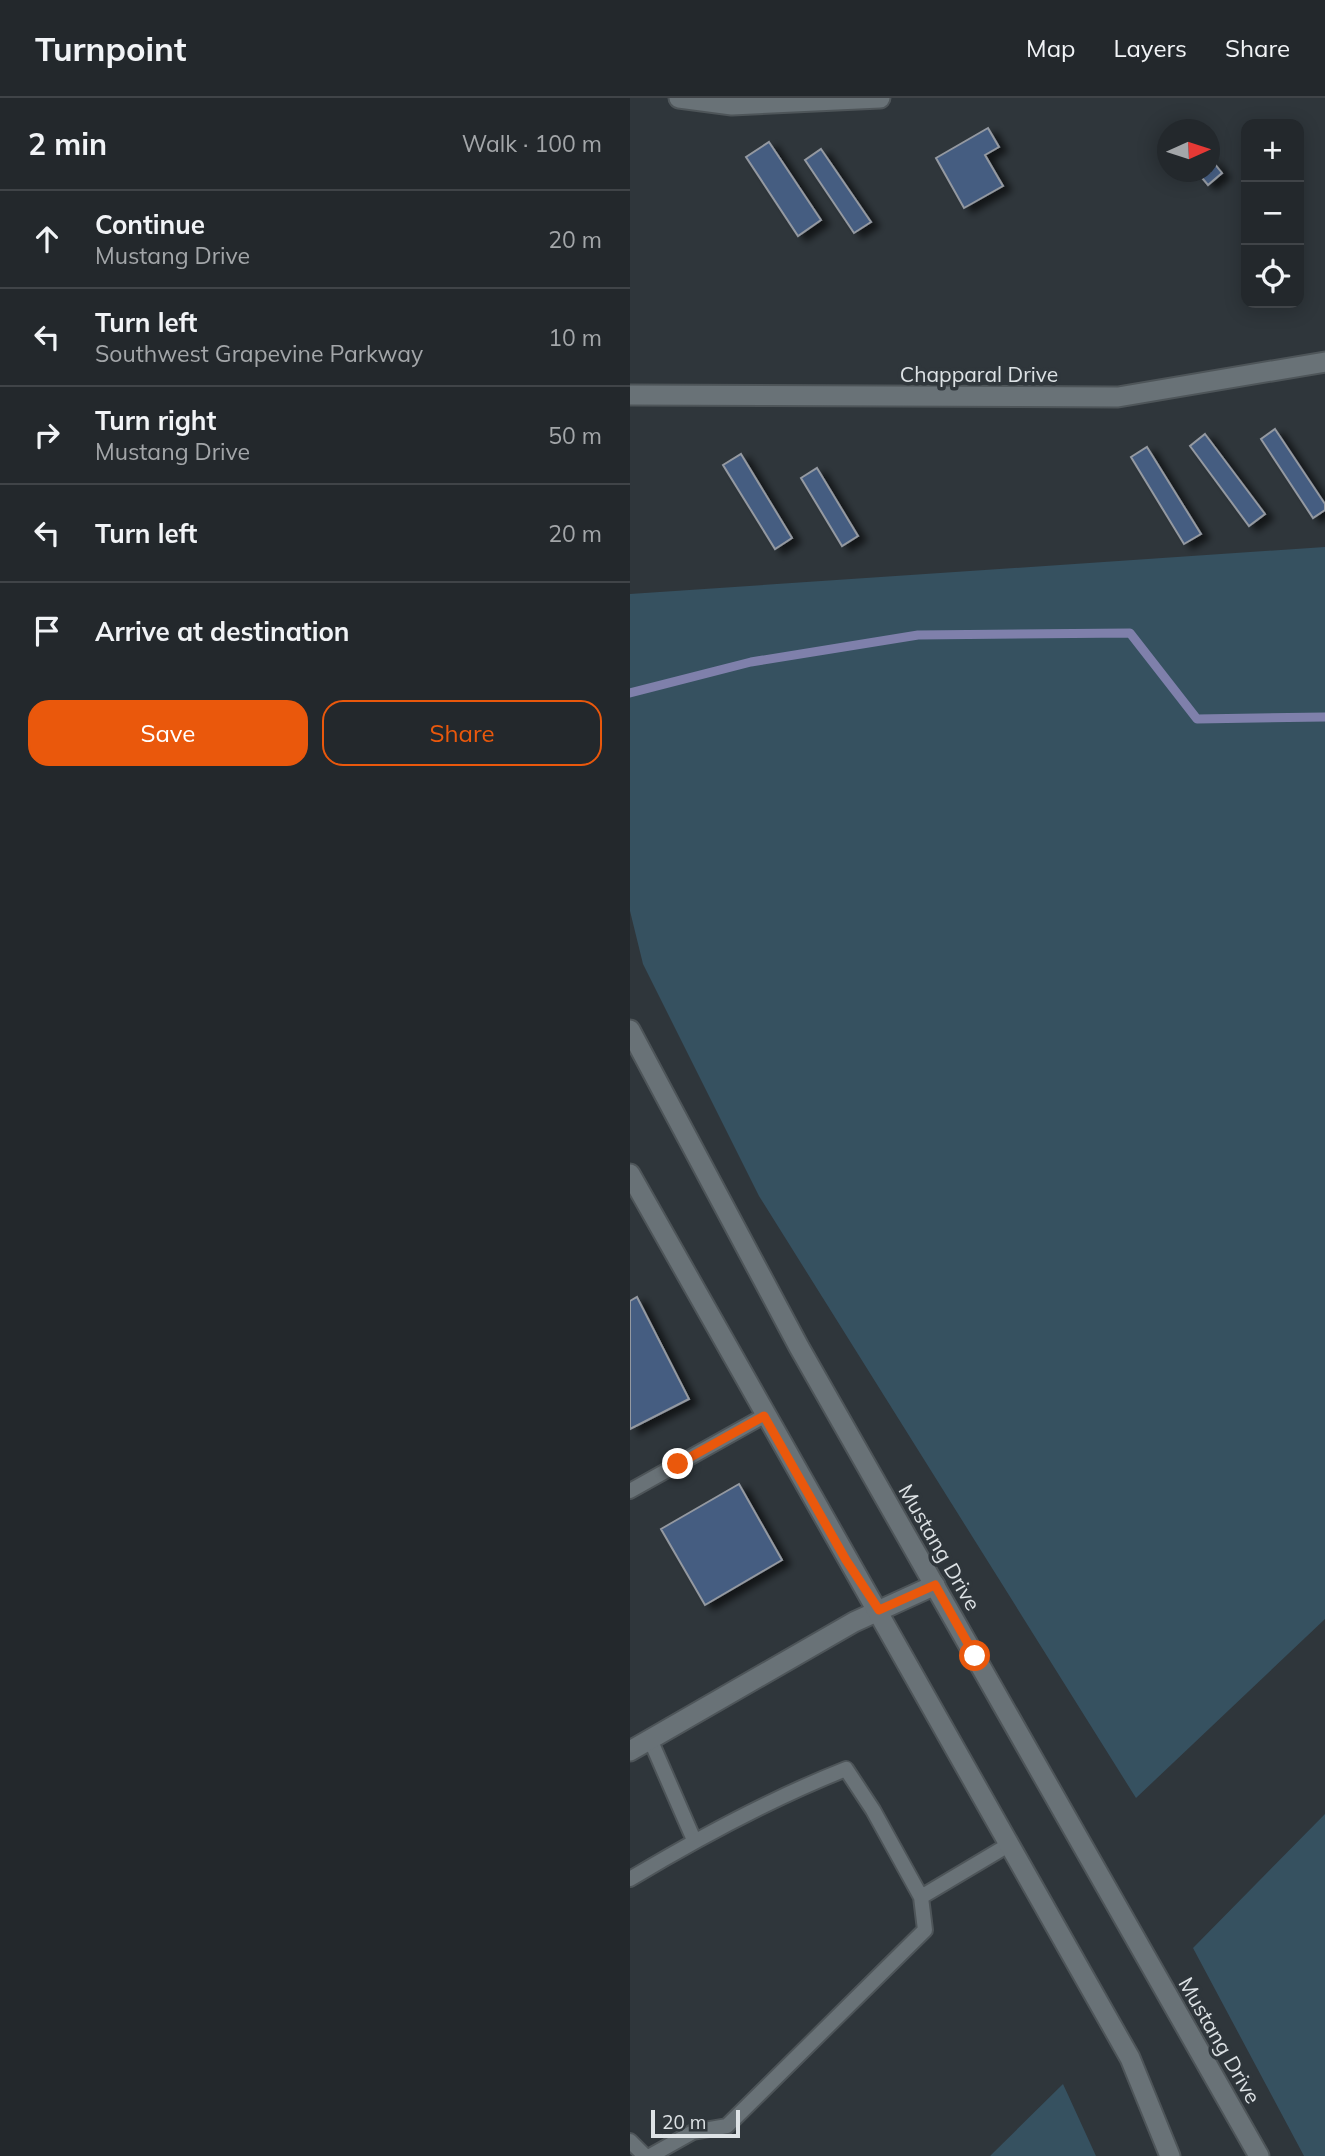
<!DOCTYPE html>
<html lang="en">
<head>
<meta charset="utf-8">
<style>
  :root { --surface:#23282c; --page:#2f3438; --text:#f1f3f6; --muted:#a3a6a9; --line:#404448; --accent:#ea580c }
  body { margin:0; font-family:Mulish,sans-serif; background:var(--page); color:var(--text) }
  .controls { position:absolute; right:21px; top:21px; display:grid; overflow:hidden; border-radius:14px; box-shadow:0 4px 18px #0003 }
  .controls button { width:63px; height:63px; display:grid; place-items:center; padding:0; border:0; border-bottom:2px solid var(--line); background:var(--surface); color:var(--text); font:35px sans-serif }
  .compass { position:absolute; left:527px; top:21px; width:63px; height:63px; border-radius:50%; background:var(--surface); box-shadow:0 4px 18px #0003; rotate:87deg }
  .scale { position:absolute; left:21px; bottom:18px; width:89px; box-sizing:border-box; padding-left:7px; border:4px solid #dde2e5; border-top:0; font-size:19px; line-height:24px; white-space:nowrap; color:#dde2e5; -webkit-text-stroke:5px #2f363b; paint-order:stroke }
  .stop { position:absolute; width:21px; height:21px; margin:-16px; border:5px solid #ea580c; border-radius:50%; background:#fff }
  .stop.end { background:#ea580c; border-color:#fff; box-shadow:0 2px 7px #0008 }
  .list { margin:0; padding:0; list-style:none }
  h2 { display:flex; justify-content:space-between; align-items:center; height:91px; margin:0; padding:0 28px; font-size:30px }
  h2 small { font-size:23px; font-weight:400; color:var(--muted) }
  .list li { display:grid; grid-template-columns:46px 1fr auto; gap:21px; align-items:center; box-sizing:border-box; height:98px; padding:0 28px; border-top:2px solid var(--line) }
  .list b { display:block; font-size:26px; white-space:nowrap }
  .list p { margin:0; font-size:23px; white-space:nowrap; color:var(--muted) }
  .list em { font-size:23px; font-style:normal; color:var(--muted) }
  .actions { display:flex; gap:14px; padding:21px 28px }
  .actions a { flex:1; padding:16px 0; border:2px solid var(--accent); border-radius:21px; text-align:center; font-size:24px; color:var(--accent) }
  .actions .main { background:var(--accent); color:#fff }
  .icon { flex:none; width:38px; height:38px; fill:none; stroke:currentColor; stroke-width:2; stroke-linecap:round; stroke-linejoin:round }
  .map { position:relative; flex:none; width:695px; height:2058px; overflow:hidden }
  header { display:flex; align-items:center; gap:42px; box-sizing:border-box; height:98px; padding:0 35px; background:var(--surface); border-bottom:2px solid var(--line) }
  header strong { font-size:33px }
  nav { display:flex; gap:38px; margin-inline-start:auto; font-size:24px }
  main { display:flex }
  aside { flex:1; background:var(--surface) }
  .map>svg:first-child { display:block }
</style>
</head>
<body>
<header>
<strong>Turnpoint</strong>
<nav><a>Map</a><a>Layers</a><a>Share</a></nav>
</header>
<main>
<aside>
<h2>2 min<small>Walk · 100 m</small></h2>
<ul class="list">
<li><svg class="icon" aria-label="ahead" viewBox="0 0 24 24"><path d="M12 20V5M6 11l6-6 6 6"/></svg><div><b>Continue</b><p>Mustang Drive</p></div><em>20 m</em></li>
<li><svg class="icon" aria-label="left" viewBox="0 0 24 24"><path d="M17 20v-9H6M10 6l-5 5 5 5"/></svg><div><b>Turn left</b><p>Southwest Grapevine Parkway</p></div><em>10 m</em></li>
<li><svg class="icon" aria-label="right" viewBox="0 0 24 24"><path d="M7 20v-9h11M14 6l5 5-5 5"/></svg><div><b>Turn right</b><p>Mustang Drive</p></div><em>50 m</em></li>
<li><svg class="icon" aria-label="left" viewBox="0 0 24 24"><path d="M17 20v-9H6M10 6l-5 5 5 5"/></svg><div><b>Turn left</b></div><em>20 m</em></li>
<li><svg class="icon" aria-label="arrive" viewBox="0 0 24 24"><path d="M6 21V4h12l-3 4 3 4H6"/></svg><div><b>Arrive at destination</b></div></li>
</ul>
<div class="actions"><a class="main">Save</a><a>Share</a></div>
</aside>
<div class="map">
<svg width="695" height="2058" viewBox="0 0 695 2058">
  <defs>
    <filter id="shadow"><feDropShadow dx="8" dy="4.5" stdDeviation="3.5" flood-color="#0009"/></filter>
  </defs>
  <rect width="100%" height="100%" fill="#2f363b"/>
  <path fill="#365160" d="M 695,449 L 695,1521 L 506,1700 L 129,1098 L 13,866 L 0,813 L 0,496 Z
    M 695,1716 L 695,2058 L 674,2058 L 563,1850 Z
    M 433,1986 L 466,2058 L 360,2058 Z"/>
  <g fill="none" stroke-linecap="round" stroke-linejoin="round">
    <path stroke="#7f80ab" stroke-width="9" d="M 0,595 L 121,564 L 288,537 L 500,535 L 567,621 L 695,619"/>
  </g>
  <path fill="#455d81" stroke="#9499a1" stroke-width="2" filter="url(#shadow)" d="M 358,30 L 369,49 L 355,57 L 373,88 L 334,110 L 306,60 Z
    M 139,44 L 191,122 L 168,138 L 116,59 Z
    M 191,51 L 241,124 L 224,135 L 175,62 Z
    M 580,60 L 592,75 L 578,87 L 567,74 L 580,74 Z
    M 645,331 L 695,406 L 695,412 L 683,420 L 631,341 Z
    M 575,336 L 635,416 L 619,428 L 560,348 Z
    M 517,349 L 571,436 L 554,446 L 501,359 Z
    M 111,356 L 162,440 L 145,451 L 93,367 Z
    M 187,370 L 228,438 L 212,448 L 171,380 Z
    M 7,1199 L 59,1301 L 0,1331 L 0,1203 Z
    M 109,1386 L 152,1462 L 75,1507 L 31,1431 Z"/>
  <g fill="none" stroke-linecap="round" stroke-linejoin="round">
    <defs>
      <path id="service" d="M 0,1393 L 134,1318
        M 20,1641 L 64,1742
        M 0,1781 C 70,1739 140,1701 216,1671 L 243,1712 L 291,1799 L 295,1832 L 97,2028 L 63,2034 L 20,2058
        M 291,1799 L 380,1746
        M 0,2043 L 15,2058"/>
      <path id="minor" d="M 49,0 L 102,7 L 250,0
        M 0,297 L 488,299 L 695,264"/>
      <path id="tertiary" d="M 0,1653 L 224,1524 L 305,1487"/>
      <path id="secondary" d="M 0,932 L 169,1249 L 629,2058
        M 0,1076 L 500,1960 L 540,2058"/>
    </defs>
    <use href="#service" stroke="#4e5559" stroke-width="18"/>
    <use href="#minor" stroke="#4e5559" stroke-width="23"/>
    <use href="#tertiary" stroke="#4e5559" stroke-width="23"/>
    <use href="#secondary" stroke="#4e5559" stroke-width="23"/>
    <use href="#service" stroke="#697277" stroke-width="14"/>
    <use href="#minor" stroke="#697277" stroke-width="19"/>
    <use href="#tertiary" stroke="#697277" stroke-width="19"/>
    <use href="#secondary" stroke="#697277" stroke-width="19"/>
  </g>
  <g fill="none" stroke-linecap="round" stroke-linejoin="round">
    <path stroke="#ea580c" stroke-width="9" d="M 48,1366 L 134,1318 L 216,1462 L 249,1512 L 305,1487 L 345,1558"/>
  </g>
  <g text-anchor="middle" dominant-baseline="central" stroke-width="7" stroke-linejoin="round" paint-order="stroke">
    <g font-size="21" fill="#dde2e5" stroke="#2f363b">
      <text x="349" y="276">Chapparal Drive</text>
      <text transform="translate(310 1449) rotate(60)">Mustang Drive</text>
      <text transform="translate(590 1942) rotate(60)">Mustang Drive</text>
    </g>
  </g>
</svg>
<div class="controls">
<button>+</button>
<button>−</button>
<button><svg class="icon" aria-label="locate" viewBox="0 0 24 24"><circle cx="12" cy="12" r="6"/><path d="M12 2v4M12 18v4M2 12h4M18 12h4"/></svg></button>
</div>
<svg class="compass" viewBox="-18 -18 36 36"><path d="M0-13l5 13h-10z" fill="#e53935"/><path d="M0 13l5-13h-10z" fill="#a3a6a9"/></svg>
<div class="scale">20 m</div>
<div class="stop" style="left:345px;top:1558px"></div>
<div class="stop end" style="left:48px;top:1366px"></div>
</div>
</main>
</body>
</html>
